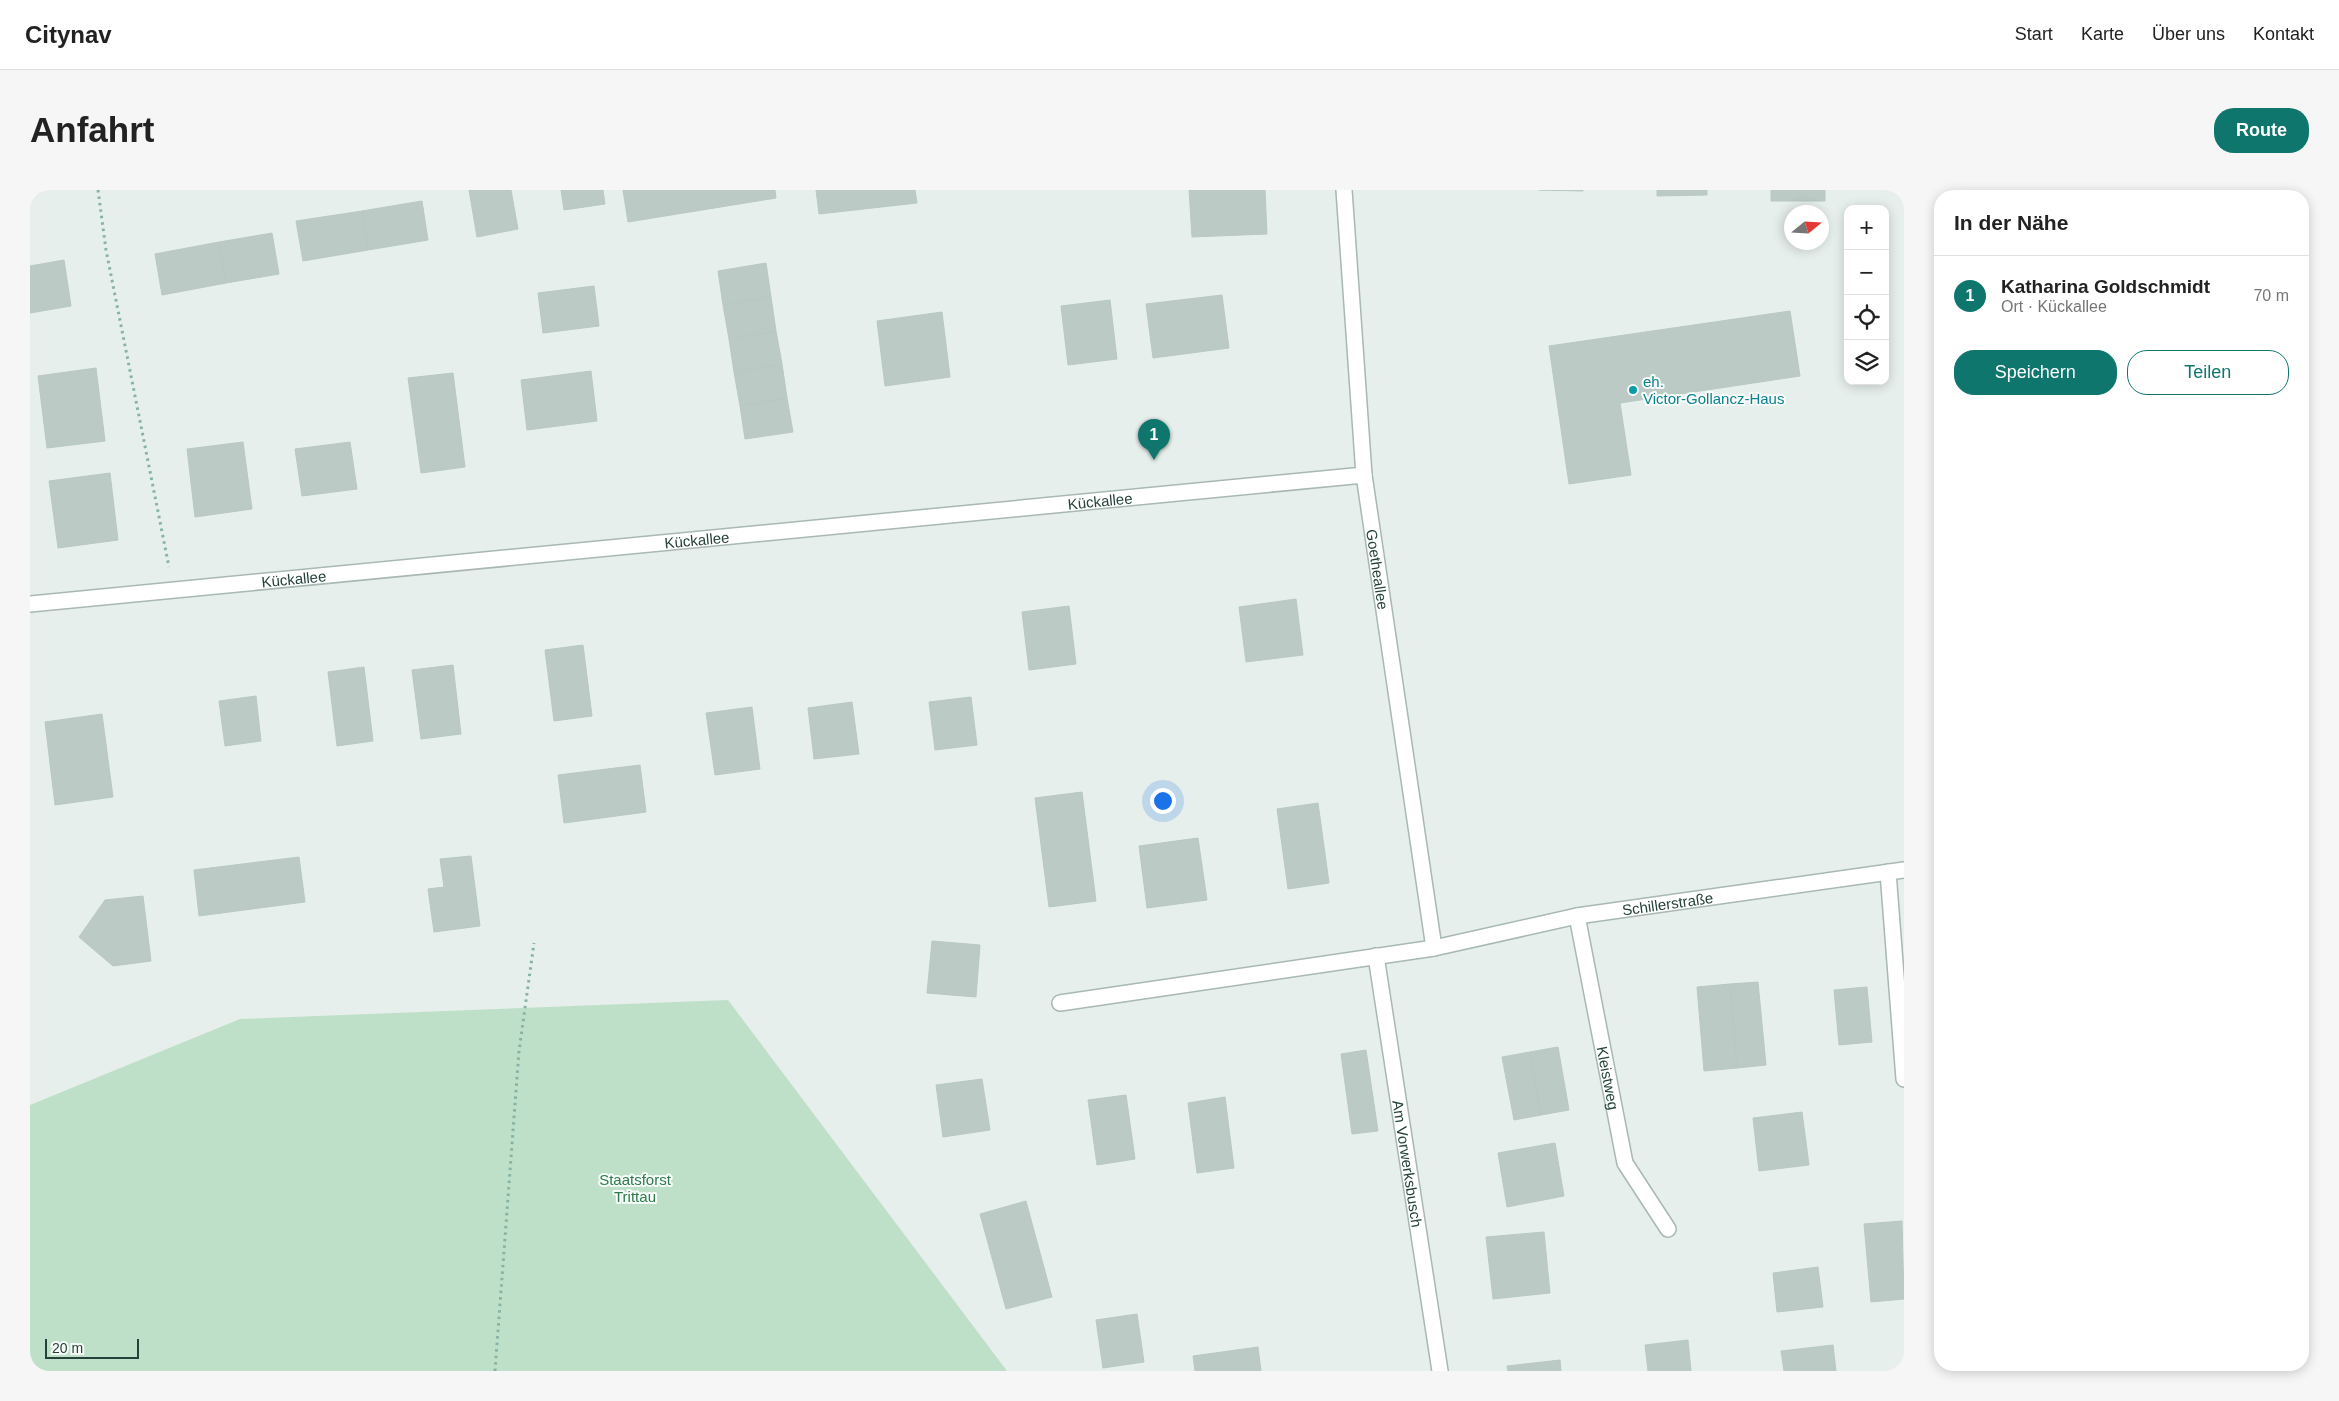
<!DOCTYPE html>
<html lang="de">
<head>
<meta charset="utf-8">
<style>
  :root { --surface:#fff; --page:#f6f6f6; --text:#222; --muted:#767676; --line:#e0e0e0; --accent:#0f766e }
  body { margin:0; font-family:Helvetica,sans-serif; background:var(--page); color:var(--text) }
  .controls { position:absolute; right:15px; top:15px; display:grid; overflow:hidden; border-radius:10px; box-shadow:0 2px 12px #0003 }
  .controls button { width:45px; height:45px; display:grid; place-items:center; padding:0; border:0; border-bottom:1px solid var(--line); background:var(--surface); color:var(--text); font:25px sans-serif }
  .compass { position:absolute; left:1754px; top:15px; width:45px; height:45px; border-radius:50%; background:var(--surface); box-shadow:0 2px 12px #0003; rotate:72deg }
  .scale { position:absolute; left:15px; bottom:12px; width:94px; box-sizing:border-box; padding-left:5px; border:2px solid #24423a; border-top:0; font-size:14px; line-height:18px; white-space:nowrap; color:#24423a; -webkit-text-stroke:4px #f7fbf9; paint-order:stroke }
  .you { position:absolute; left:1132px; top:610px; width:18px; height:18px; margin:-12px; border:4px solid #fff; border-radius:50%; background:#1a73e8; box-shadow:0 0 0 8px #1a73e833 }
  .badge { display:grid; place-items:center; width:32px; height:32px; border-radius:50%; background:var(--accent); color:#fff; font-size:16px; font-weight:700 }
  .pin { position:absolute; translate:-50% -41px; filter:drop-shadow(0 1px 2px #0008) }
  .pin::after { content:''; position:absolute; top:26px; width:18px; height:15px; background:inherit; clip-path:polygon(0 0,100% 0,50% 100%) }
  .list { margin:0; padding:0; list-style:none }
  h2 { display:flex; justify-content:space-between; align-items:center; height:65px; margin:0; padding:0 20px; font-size:21px }
  h2 small { font-size:16px; font-weight:400; color:var(--muted) }
  .list li { display:grid; grid-template-columns:32px 1fr auto; gap:15px; align-items:center; box-sizing:border-box; height:80px; padding:0 20px; border-top:1px solid var(--line) }
  .list b { display:block; font-size:19px; white-space:nowrap }
  .list p { margin:0; font-size:16px; white-space:nowrap; color:var(--muted) }
  .list em { font-size:16px; font-style:normal; color:var(--muted) }
  .actions { display:flex; gap:10px; padding:15px 20px }
  .actions a { flex:1; padding:11px 0; border:1px solid var(--accent); border-radius:20px; text-align:center; font-size:18px; color:var(--accent) }
  .actions .main { background:var(--accent); color:#fff }
  .icon { flex:none; width:28px; height:28px; fill:none; stroke:currentColor; stroke-width:2; stroke-linecap:round; stroke-linejoin:round }
  .map { position:relative; flex:none; width:1874px; height:1181px; overflow:hidden; border-radius:20px }
  header { display:flex; align-items:center; gap:30px; box-sizing:border-box; height:70px; padding:0 25px; background:var(--surface); border-bottom:1px solid var(--line) }
  header strong { font-size:24px }
  nav { display:flex; gap:28px; margin-inline-start:auto; font-size:18px }
  .intro { display:flex; align-items:center; justify-content:space-between; box-sizing:border-box; height:120px; padding:0 30px }
  h1 { margin:0; font-size:35px }
  .button { padding:12px 22px; border-radius:20px; background:var(--accent); color:#fff; font-size:18px; font-weight:700 }
  main { display:flex; gap:30px; padding:0 30px }
  aside { flex:1; background:var(--surface); border-radius:20px; box-shadow:0 2px 12px #0003 }
  .map>svg:first-child { display:block }
</style>
</head>
<body>
<header>
<strong>Citynav</strong>
<nav><a>Start</a><a>Karte</a><a>Über uns</a><a>Kontakt</a></nav>
</header>
<div class="intro"><h1>Anfahrt</h1><a class="button">Route</a></div>
<main>
<div class="map">
<svg width="1874" height="1181" viewBox="0 0 1874 1181">
  <rect width="100%" height="100%" fill="#e6efeb"/>
  <path fill="#bfe0c8" d="M 698,810 L 977,1181 L 0,1181 L 0,915 L 210,829 Z"/>
  <path fill="#bbcac4" stroke="#b8c9c2" d="M 439,0 L 481,0 L 488,39 L 447,47 Z
    M 531,0 L 573,0 L 575,14 L 534,20 Z
    M 593,0 L 745,0 L 746,8 L 598,32 Z
    M 786,0 L 885,0 L 887,13 L 789,24 Z
    M 1159,0 L 1235,0 L 1237,44 L 1162,47 Z
    M 1509,0 L 1553,0 L 1553,1 Z
    M 1627,0 L 1677,0 L 1677,5 L 1627,6 Z
    M 1741,0 L 1795,0 L 1795,11 L 1741,11 Z
    M 392,11 L 398,50 L 338,60 L 332,21 Z
    M 332,21 L 338,60 L 273,71 L 266,31 Z
    M 242,43 L 249,84 L 196,93 L 189,52 Z
    M 189,52 L 196,93 L 132,105 L 125,64 Z
    M 34,70 L 41,116 L 0,123 L 0,76 Z
    M 736,73 L 741,107 L 693,115 L 688,81 Z
    M 564,96 L 569,136 L 513,143 L 508,103 Z
    M 1192,105 L 1199,158 L 1123,168 L 1116,114 Z
    M 741,107 L 746,141 L 699,149 L 693,115 Z
    M 1080,110 L 1087,169 L 1038,175 L 1031,116 Z
    M 1760,121 L 1770,186 L 1590,213 L 1601,285 L 1539,294 L 1519,156 Z
    M 912,122 L 920,187 L 855,196 L 847,131 Z
    M 746,141 L 752,174 L 704,182 L 699,149 Z
    M 752,174 L 757,208 L 710,216 L 704,182 Z
    M 66,178 L 75,251 L 17,258 L 8,186 Z
    M 561,181 L 567,231 L 497,240 L 491,190 Z
    M 423,183 L 435,277 L 391,283 L 378,188 Z
    M 757,208 L 763,242 L 715,249 L 710,216 Z
    M 213,252 L 222,319 L 165,327 L 157,259 Z
    M 320,252 L 327,299 L 272,306 L 265,259 Z
    M 80,283 L 88,350 L 28,358 L 19,291 Z
    M 1266,409 L 1273,465 L 1216,472 L 1209,417 Z
    M 1039,416 L 1046,474 L 999,480 L 992,422 Z
    M 553,455 L 562,526 L 524,531 L 515,460 Z
    M 423,475 L 431,544 L 391,549 L 382,480 Z
    M 334,477 L 343,551 L 307,556 L 298,482 Z
    M 226,506 L 231,551 L 195,556 L 189,511 Z
    M 941,507 L 947,555 L 905,560 L 899,512 Z
    M 822,512 L 829,564 L 784,569 L 778,518 Z
    M 722,517 L 730,579 L 685,585 L 676,523 Z
    M 72,524 L 83,607 L 25,615 L 15,532 Z
    M 610,575 L 616,622 L 534,633 L 528,585 Z
    M 1052,602 L 1066,711 L 1019,717 L 1005,608 Z
    M 1288,613 L 1299,693 L 1258,699 L 1247,619 Z
    M 1168,648 L 1177,710 L 1117,718 L 1109,656 Z
    M 441,666 L 450,736 L 404,742 L 398,699 L 414,697 L 410,669 Z
    M 269,667 L 275,712 L 169,726 L 164,680 Z
    M 113,706 L 121,771 L 83,776 L 49,747 L 75,710 Z
    M 902,751 L 950,755 L 946,807 L 897,803 Z
    M 1728,792 L 1736,875 L 1707,878 L 1700,794 Z
    M 1700,794 L 1707,878 L 1674,881 L 1667,797 Z
    M 1837,797 L 1842,852 L 1809,855 L 1804,800 Z
    M 1528,857 L 1539,920 L 1511,925 L 1500,862 Z
    M 1336,860 L 1348,941 L 1322,944 L 1311,864 Z
    M 1500,862 L 1511,925 L 1484,930 L 1472,867 Z
    M 952,889 L 960,940 L 913,947 L 906,895 Z
    M 1096,905 L 1105,969 L 1067,975 L 1058,910 Z
    M 1195,907 L 1204,978 L 1167,983 L 1158,913 Z
    M 1772,922 L 1779,975 L 1729,981 L 1723,928 Z
    M 1525,953 L 1534,1006 L 1477,1017 L 1468,963 Z
    M 996,1011 L 1022,1107 L 976,1119 L 950,1024 Z
    M 1872,1031 L 1874,1109 L 1841,1112 L 1834,1034 Z
    M 1514,1042 L 1520,1103 L 1463,1109 L 1456,1047 Z
    M 1788,1077 L 1793,1117 L 1747,1122 L 1743,1083 Z
    M 1107,1124 L 1114,1172 L 1073,1178 L 1066,1130 Z
    M 1658,1150 L 1661,1181 L 1618,1181 L 1615,1155 Z
    M 1803,1155 L 1806,1181 L 1754,1181 L 1751,1161 Z
    M 1228,1157 L 1231,1181 L 1165,1181 L 1163,1166 Z
    M 1530,1170 L 1531,1181 L 1478,1181 L 1477,1176 Z"/>
  <g fill="none" stroke-linecap="round" stroke-linejoin="round">
    <defs>
      <g id="minor">
        <path id="s1" d="M 1314,0 L 1334,285 L 1404,758"/>
        <path id="s2" d="M 0,414 L 1334,285"/>
        <path d="M 1858,682 L 1874,889"/>
        <path id="s3" d="M 1547,726 L 1595,973 L 1638,1039"/>
        <path id="s4" d="M 1346,766 L 1410,1181"/>
        <path id="s5" d="M 1030,813 L 1404,758 L 1547,726 L 1874,680"/>
      </g>
    </defs>
    <use href="#minor" stroke="#a8b8b2" stroke-width="18"/>
    <path stroke="#86b3a5" stroke-width="3" stroke-dasharray="2.5 4" stroke-linecap="butt" d="M 68,0 L 76,60 L 139,377
      M 465,1181 L 489,861 L 504,753"/>
    <use href="#minor" stroke="#fff" stroke-width="15"/>
  </g>
  <circle fill="#0f9aa8" stroke="#f7fbf9" stroke-width="2" cx="1603" cy="200" r="5"/>
  <g text-anchor="middle" dominant-baseline="central" stroke-width="4" stroke-linejoin="round" paint-order="stroke">
    <g font-size="15" fill="#0d838f" stroke="#f7fbf9" text-anchor="start">
      <text x="1613" y="191">eh.<tspan x="1613" dy="17">Victor-Gollancz-Haus</tspan></text>
    </g>
    <g font-size="15" fill="#24423a" stroke="#f7fbf9">
      <text stroke="none"><textPath href="#s2" startOffset="1075">Kückallee</textPath></text>
      <text stroke="none"><textPath href="#s2" startOffset="670">Kückallee</textPath></text>
      <text stroke="none"><textPath href="#s1" startOffset="381">Goetheallee</textPath></text>
      <text stroke="none"><textPath href="#s2" startOffset="265">Kückallee</textPath></text>
      <text stroke="none"><textPath href="#s5" startOffset="616">Schillerstraße</textPath></text>
      <text stroke="none"><textPath href="#s3" startOffset="165">Kleistweg</textPath></text>
      <text stroke="none"><textPath href="#s4" startOffset="210">Am Vorwerksbusch</textPath></text>
    </g>
    <g font-size="15" fill="#2d7a4b" stroke="#f7fbf9">
      <text x="605" y="989">Staatsforst<tspan x="605" dy="17">Trittau</tspan></text>
    </g>
  </g>
</svg>
<div class="controls">
<button>+</button>
<button>−</button>
<button><svg class="icon" aria-label="locate" viewBox="0 0 24 24"><circle cx="12" cy="12" r="6"/><path d="M12 2v4M12 18v4M2 12h4M18 12h4"/></svg></button>
<button><svg class="icon" aria-label="layers" viewBox="0 0 24 24"><path d="M12 4l9 5-9 5-9-5zM3 14l9 5 9-5"/></svg></button>
</div>
<svg class="compass" viewBox="-18 -18 36 36"><path d="M0-13l5 13h-10z" fill="#e53935"/><path d="M0 13l5-13h-10z" fill="#767676"/></svg>
<div class="scale">20 m</div>
<div class="you"></div>
<div class="pin badge" style="left:1124px;top:270px">1</div>
</div>
<aside>
<h2>In der Nähe<small></small></h2>
<ul class="list">
<li><span class="badge">1</span><div><b>Katharina Goldschmidt</b><p>Ort · Kückallee</p></div><em>70 m</em></li>
</ul>
<div class="actions"><a class="main">Speichern</a><a>Teilen</a></div>
</aside>
</main>
</body>
</html>
